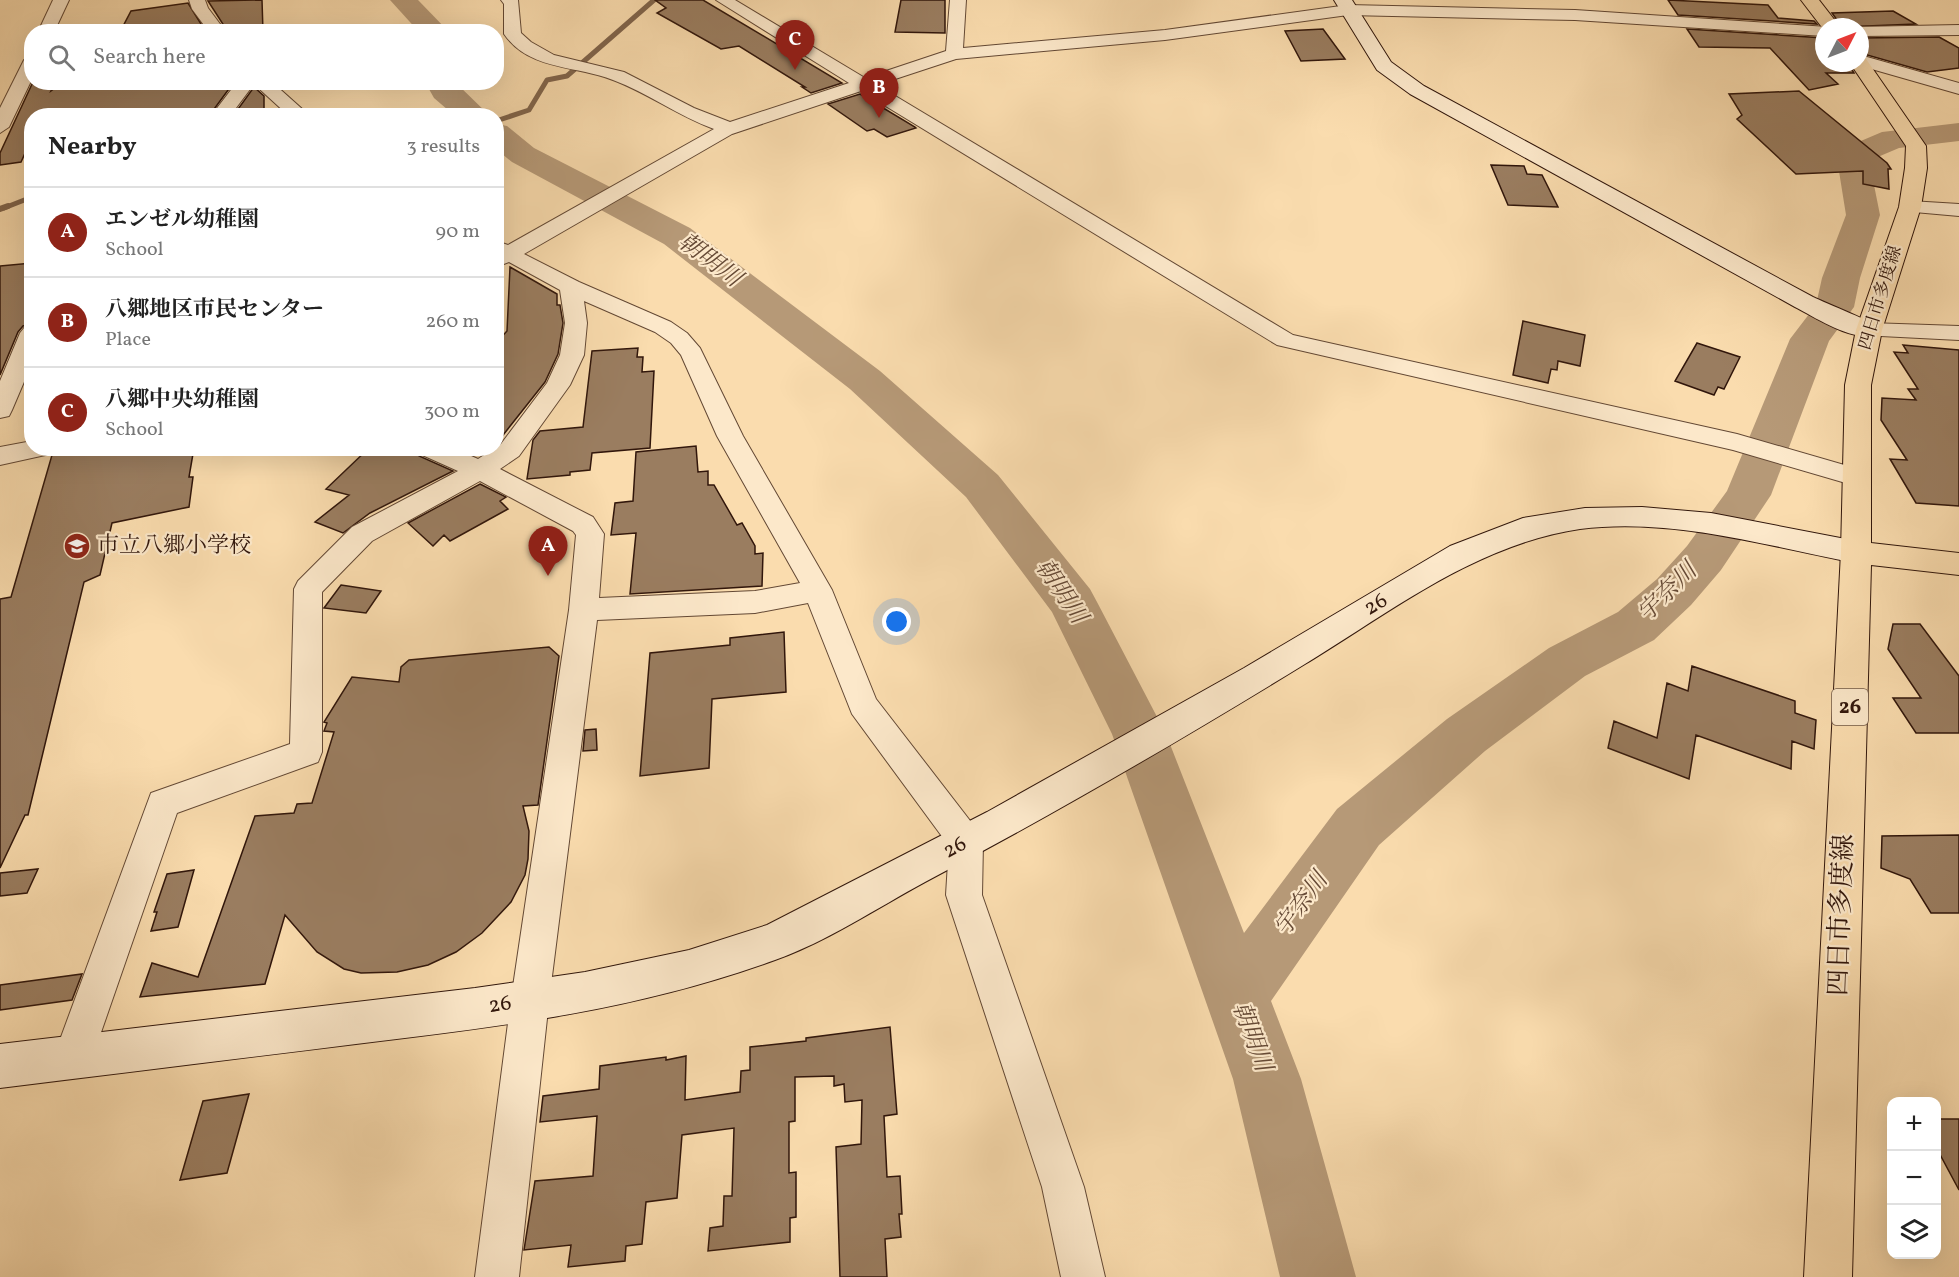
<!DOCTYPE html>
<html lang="en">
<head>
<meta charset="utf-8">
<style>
  :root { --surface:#fff; --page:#f2f2f2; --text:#222; --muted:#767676; --line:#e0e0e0; --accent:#8f2418 }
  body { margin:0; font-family:Vollkorn,"Noto Serif JP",serif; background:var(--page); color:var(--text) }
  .controls { position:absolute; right:18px; bottom:18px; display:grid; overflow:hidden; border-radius:12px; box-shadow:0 6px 24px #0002 }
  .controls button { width:54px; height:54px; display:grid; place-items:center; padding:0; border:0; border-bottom:2px solid var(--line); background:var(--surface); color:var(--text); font:30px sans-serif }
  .compass { position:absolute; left:1815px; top:18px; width:54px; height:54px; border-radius:50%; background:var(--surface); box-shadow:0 6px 24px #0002; rotate:48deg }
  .you { position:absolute; left:897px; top:622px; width:21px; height:21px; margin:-15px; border:4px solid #fff; border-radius:50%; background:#1a73e8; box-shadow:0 0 0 9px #1a73e833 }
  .badge { display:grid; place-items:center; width:39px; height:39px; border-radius:50%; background:var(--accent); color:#fff; font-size:20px; font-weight:700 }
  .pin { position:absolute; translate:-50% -50px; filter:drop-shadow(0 2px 3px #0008) }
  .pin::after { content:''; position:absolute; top:32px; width:21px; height:18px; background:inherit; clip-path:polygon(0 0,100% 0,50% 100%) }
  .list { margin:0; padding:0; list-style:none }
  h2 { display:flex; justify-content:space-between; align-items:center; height:78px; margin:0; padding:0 24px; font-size:26px }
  h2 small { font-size:20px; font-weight:400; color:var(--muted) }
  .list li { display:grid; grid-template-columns:39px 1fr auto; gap:18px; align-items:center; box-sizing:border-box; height:90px; padding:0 24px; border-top:2px solid var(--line) }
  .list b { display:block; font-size:22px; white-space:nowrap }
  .list p { margin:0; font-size:20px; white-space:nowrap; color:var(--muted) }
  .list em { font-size:20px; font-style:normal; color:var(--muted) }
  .icon { flex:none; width:33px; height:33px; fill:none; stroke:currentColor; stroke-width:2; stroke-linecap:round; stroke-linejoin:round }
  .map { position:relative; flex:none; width:1959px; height:1277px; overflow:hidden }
  .search { position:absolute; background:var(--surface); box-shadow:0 6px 24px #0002; left:24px; top:24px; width:480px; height:66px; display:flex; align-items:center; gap:15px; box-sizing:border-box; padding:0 21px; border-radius:24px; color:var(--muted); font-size:22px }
  .panel { position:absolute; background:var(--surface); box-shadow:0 6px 24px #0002; left:24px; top:108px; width:480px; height:348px; border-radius:24px }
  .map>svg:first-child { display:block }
</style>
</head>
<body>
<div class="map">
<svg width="1959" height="1277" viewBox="0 0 1959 1277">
  <rect width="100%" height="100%" fill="#fadcae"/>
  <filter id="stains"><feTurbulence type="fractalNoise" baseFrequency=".00333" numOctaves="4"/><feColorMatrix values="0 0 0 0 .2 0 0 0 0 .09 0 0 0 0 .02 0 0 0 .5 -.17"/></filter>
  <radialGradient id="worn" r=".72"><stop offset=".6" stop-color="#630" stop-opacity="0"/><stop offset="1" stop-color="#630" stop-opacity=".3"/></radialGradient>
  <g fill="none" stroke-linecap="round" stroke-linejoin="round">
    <path stroke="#81654c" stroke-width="5" d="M 496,121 L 529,110 L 547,80 L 567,76 L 654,0
      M 4,208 L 32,197"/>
    <path stroke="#81654c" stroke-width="6" d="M 0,209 L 8,206"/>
    <path fill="#b69977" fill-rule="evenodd" d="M 390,0 L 418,0 L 449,32 L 419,32 Z
      M 425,82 L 455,82 L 490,116 L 455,116 L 434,98 Z
      M 1959,123 L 1959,141 L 1899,148 L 1873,159 L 1870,165 L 1880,215 L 1860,278 L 1854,307 L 1829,341 L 1771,495 L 1721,570 L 1691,605 L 1654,640 L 1585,676 L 1485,751 L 1379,845 L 1271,1001 L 1301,1079 L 1356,1277 L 1280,1277 L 1233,1079 L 1112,734 L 1052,612 L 966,497 L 850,389 L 664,244 L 512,162 L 496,149 L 496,124 L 507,126 L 534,148 L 690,228 L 880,371 L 998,475 L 1090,589 L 1097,602 L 1166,734 L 1244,933 L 1337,809 L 1447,719 L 1549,648 L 1618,612 L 1657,579 L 1687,546 L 1727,491 L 1790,339 L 1816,305 L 1822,278 L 1846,215 L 1838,165 L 1844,153 L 1849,146 L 1882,132 Z"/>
  </g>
  <path fill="#9a7d60" stroke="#31160b" stroke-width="1.5" d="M 262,0 L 263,32 L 228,32 L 208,1 Z
    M 655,0 L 703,0 L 842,83 L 811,93 L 802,87 L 805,87 L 739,46 L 721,49 L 657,13 L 666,8 Z
    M 901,0 L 945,0 L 945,33 L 895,32 Z
    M 1668,0 L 1768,5 L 1778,18 L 1814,21 L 1817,24 L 1678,15 Z
    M 188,3 L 206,32 L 120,32 L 131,11 Z
    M 1893,11 L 1916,24 L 1842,27 L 1832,13 Z
    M 1323,29 L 1345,59 L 1301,61 L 1285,31 Z
    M 1687,29 L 1824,38 L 1824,63 L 1848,63 L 1854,73 L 1826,73 L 1838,84 L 1809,90 L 1770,48 L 1699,47 Z
    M 1939,37 L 1959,48 L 1959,68 L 1927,72 L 1860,53 L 1860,38 Z
    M 33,82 L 55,82 L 51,91 L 63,82 L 94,82 L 93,86 L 234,82 L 209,116 L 32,116 L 32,138 L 21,162 L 0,165 L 0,153 Z
    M 254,87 L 264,96 L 264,116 L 233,116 Z
    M 1799,91 L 1887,163 L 1891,169 L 1888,169 L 1889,189 L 1863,184 L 1863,171 L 1796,174 L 1737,119 L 1742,115 L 1729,94 Z
    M 860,94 L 915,127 L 916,128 L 887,137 L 874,129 L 867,131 L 828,104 Z
    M 1491,165 L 1524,166 L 1527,174 L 1542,175 L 1558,207 L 1508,205 Z
    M 32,263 L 32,324 L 23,326 L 18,332 L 0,375 L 0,266 Z
    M 510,267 L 557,294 L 557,305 L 560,305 L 563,323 L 558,354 L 545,382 L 496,444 L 496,343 L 507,331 Z
    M 1523,321 L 1585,335 L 1580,366 L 1558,361 L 1557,370 L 1551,369 L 1548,383 L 1513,375 Z
    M 1697,343 L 1740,357 L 1724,389 L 1718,387 L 1714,395 L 1675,381 Z
    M 1903,345 L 1959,350 L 1959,506 L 1916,503 L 1890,459 L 1907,460 L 1881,420 L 1882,398 L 1916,400 L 1908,389 L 1918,389 L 1894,352 L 1908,353 Z
    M 638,348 L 637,357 L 643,357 L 642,372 L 654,371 L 650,448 L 592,453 L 590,470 L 570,472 L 570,475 L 527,479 L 533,440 L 540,431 L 583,427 L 592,351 Z
    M 696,446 L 698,472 L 708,471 L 708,485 L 714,485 L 737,525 L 742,523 L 755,546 L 755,554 L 763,553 L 762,586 L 630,594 L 636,533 L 611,535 L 615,503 L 633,501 L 636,452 Z
    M 73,448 L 194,448 L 189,477 L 193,477 L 189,507 L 112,523 L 100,575 L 84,582 L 28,815 L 25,815 L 0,868 L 0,599 L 11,597 L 52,455 Z
    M 369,448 L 414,448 L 419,456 L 453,471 L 370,513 L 343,533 L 315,522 L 349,495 L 326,489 Z
    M 480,484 L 506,497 L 500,501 L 508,509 L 450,541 L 444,535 L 433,546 L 408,523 Z
    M 341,585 L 381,591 L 366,613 L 324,608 Z
    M 1893,624 L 1920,624 L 1959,676 L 1959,733 L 1916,733 L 1893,698 L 1921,698 L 1888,649 Z
    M 784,632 L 786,692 L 712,699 L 709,768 L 640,776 L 650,653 L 730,645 L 730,638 Z
    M 549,647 L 559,656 L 538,805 L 523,806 L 529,831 L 528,859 L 525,875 L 511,902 L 482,933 L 456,952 L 428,965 L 397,972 L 361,973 L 344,969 L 317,952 L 285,915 L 265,984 L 140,997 L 152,963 L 198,977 L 255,816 L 294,813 L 297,804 L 312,803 L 334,732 L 324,731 L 327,723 L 324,722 L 352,677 L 399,682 L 401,667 L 409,660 Z
    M 1692,666 L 1795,701 L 1795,713 L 1816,720 L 1814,749 L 1792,741 L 1791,769 L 1696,735 L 1689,779 L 1608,748 L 1614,721 L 1657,738 L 1667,683 L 1688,691 Z
    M 596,729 L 597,750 L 583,751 L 585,730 Z
    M 1959,835 L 1959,913 L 1931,913 L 1910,879 L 1881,868 L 1882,836 Z
    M 38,869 L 27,893 L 0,896 L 0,873 Z
    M 194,870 L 178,927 L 151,931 L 157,912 L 154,912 L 167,874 Z
    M 82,974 L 72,1000 L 0,1010 L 0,985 Z
    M 890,1027 L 897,1114 L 884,1116 L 887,1177 L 900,1176 L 902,1214 L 899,1214 L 901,1237 L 885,1239 L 887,1277 L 840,1277 L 836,1147 L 861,1144 L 862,1100 L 845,1102 L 844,1084 L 834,1086 L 834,1076 L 795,1077 L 795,1121 L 789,1122 L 789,1173 L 796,1172 L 796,1217 L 790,1218 L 790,1242 L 708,1251 L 710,1228 L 723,1226 L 724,1196 L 732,1196 L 734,1128 L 682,1135 L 677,1198 L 646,1202 L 642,1244 L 626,1246 L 625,1261 L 568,1267 L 571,1245 L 524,1250 L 535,1181 L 593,1176 L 597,1116 L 540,1122 L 543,1096 L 599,1089 L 600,1066 L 666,1057 L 666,1060 L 686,1056 L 685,1100 L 740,1092 L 741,1071 L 750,1070 L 750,1047 L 806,1041 L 806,1038 Z
    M 249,1094 L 227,1173 L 180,1180 L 203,1101 Z
    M 1936,1119 L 1959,1119 L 1959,1190 L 1936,1147 Z"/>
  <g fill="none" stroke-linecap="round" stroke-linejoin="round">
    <defs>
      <path id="street" d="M 53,0 L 69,0 L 54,32 L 38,32 Z
        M 189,0 L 205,0 L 208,8 L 226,32 L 209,32 L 192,9 Z
        M 501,0 L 518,0 L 521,33 L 531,42 L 554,55 L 624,72 L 694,108 L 730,122 L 849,83 L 716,0 L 735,0 L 865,78 L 946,51 L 950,0 L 966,0 L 963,48 L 1165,30 L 1348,5 L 1575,10 L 1828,27 L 1824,27 L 1824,36 L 1575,20 L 1348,15 L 1165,40 L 956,59 L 877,85 L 1293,335 L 1737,434 L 1865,471 L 1869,477 L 1865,483 L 1856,486 L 1733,450 L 1277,345 L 861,91 L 732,134 L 524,254 L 579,282 L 671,322 L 687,333 L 700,348 L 743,436 L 832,590 L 876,699 L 978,831 L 983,842 L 982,895 L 1084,1187 L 1105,1277 L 1061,1277 L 1042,1187 L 946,895 L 949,846 L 852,714 L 808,603 L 755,613 L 597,620 L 549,1000 L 519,1277 L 475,1277 L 511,1000 L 569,610 L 576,535 L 573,531 L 480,481 L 372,541 L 322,592 L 322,752 L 318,762 L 177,813 L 88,1070 L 74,1076 L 60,1070 L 54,1056 L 151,793 L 290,744 L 294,589 L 298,581 L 352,527 L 458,471 L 420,454 L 416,448 L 453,448 L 478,459 L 501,444 L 547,383 L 560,355 L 565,323 L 560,290 L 509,262 L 496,267 L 496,241 L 508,245 L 714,129 C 678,116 648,93 613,80 C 576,65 530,71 504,34 L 504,4 ZM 584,301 L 655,332 L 671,343 L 681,355 L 717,436 L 800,583 L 755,591 L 599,598 L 604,534 L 593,517 L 500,469 L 519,456 L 570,385 L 584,355 L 587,323 Z
        M 1959,25 L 1959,35 L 1860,36 L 1860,27 L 1856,27 Z
        M 32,55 L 32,79 L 9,127 L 0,133 L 0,108 L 24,60 Z
        M 1860,55 L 1959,83 L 1959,94 L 1854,64 L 1860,63 Z
        M 237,82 L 272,82 L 310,116 L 289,116 L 254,84 L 230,116 L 211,116 Z
        M 1910,201 L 1959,204 L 1959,216 L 1903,211 L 1900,207 L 1903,203 Z
        M 1869,323 L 1959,326 L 1959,340 L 1861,335 L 1857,330 L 1861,325 Z
        M 32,326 L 32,363 L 12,410 L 9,416 L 0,418 L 0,381 L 20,333 L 24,328 Z
        M 32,441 L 32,448 L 54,448 L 50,454 L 0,465 L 0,447 Z"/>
      <path id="secondary" d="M 1334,0 L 1352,0 L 1391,62 L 1424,86 L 1813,297 C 1825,303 1877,323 1882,330 L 1878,335 C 1852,342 1818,319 1795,307 L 1410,94 L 1377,70 Z
        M 1642,507 L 1711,513 L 1856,541 L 1867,544 L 1871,552 L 1867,560 L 1856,563 C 1767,546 1671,517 1580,529 C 1477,544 1392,611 1305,664 C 1181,740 1054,814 925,882 C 877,908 826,942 775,960 C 638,1010 500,1027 356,1044 C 237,1059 119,1073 0,1088 L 0,1044 L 475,988 L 585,972 L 689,950 L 767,925 L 987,812 L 1244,668 L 1450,546 L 1523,518 L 1585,508 Z"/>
      <path id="primary" d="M 1801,0 L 1819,0 L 1840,27 L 1824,27 L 1824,30 Z
        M 1860,58 L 1866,59 L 1926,146 L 1927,168 L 1921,207 L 1882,330 L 1871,385 L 1871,543 L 1959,553 L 1959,575 L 1871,565 L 1852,1277 L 1804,1277 L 1841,552 L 1845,385 L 1856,330 L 1899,207 L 1905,168 L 1906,146 L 1850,63 L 1860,63 Z"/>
    </defs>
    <use href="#street" stroke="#634834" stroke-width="2"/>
    <use href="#secondary" stroke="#31160b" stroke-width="2"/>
    <use href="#primary" stroke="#31160b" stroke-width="2"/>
    <use href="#street" fill="#fce8ca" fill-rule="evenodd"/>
    <use href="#secondary" fill="#fce8ca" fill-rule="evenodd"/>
    <use href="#primary" fill="#fadcae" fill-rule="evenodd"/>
  </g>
  <defs>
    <symbol id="school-disc" viewBox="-11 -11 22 22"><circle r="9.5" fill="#8f2418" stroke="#fce8ca"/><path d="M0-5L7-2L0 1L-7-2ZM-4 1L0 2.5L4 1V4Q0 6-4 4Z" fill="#fff"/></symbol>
  </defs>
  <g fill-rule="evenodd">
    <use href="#school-disc" x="62" y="531" width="30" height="30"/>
  </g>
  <g text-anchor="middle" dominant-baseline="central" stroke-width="4.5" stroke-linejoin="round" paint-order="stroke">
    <g font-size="18" fill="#31160b" stroke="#fce8ca">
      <text transform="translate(1881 298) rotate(-73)">四日市多度線</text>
    </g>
    <rect fill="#fce8ca" stroke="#6e5544" stroke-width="1.5" x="1832" y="689" width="36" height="36" rx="4.5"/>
    <g font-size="21" font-weight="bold" fill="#31160b">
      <text x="1850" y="707">26</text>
    </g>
    <g font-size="22" fill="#31160b" stroke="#fce8ca" text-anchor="start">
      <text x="97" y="546">市立八郷小学校</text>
    </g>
    <g font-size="22" fill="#31160b" stroke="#fce8ca">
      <text transform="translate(1376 605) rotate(-31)">26</text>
      <text transform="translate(955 848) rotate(-28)">26</text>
      <text transform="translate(500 1005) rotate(-9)">26</text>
    </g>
    <g font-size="24" font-style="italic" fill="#664a36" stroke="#fce8ca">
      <text transform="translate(709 261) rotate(37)">朝明川</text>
      <text transform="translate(1060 592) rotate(56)">朝明川</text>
      <text transform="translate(1668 593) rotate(-45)">宇奈川</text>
      <text transform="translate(1302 905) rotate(-54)">宇奈川</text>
      <text transform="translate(1251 1037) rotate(70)">朝明川</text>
    </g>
    <g font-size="27" fill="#31160b" stroke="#fce8ca">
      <text transform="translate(1842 915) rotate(-88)">四日市多度線</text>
    </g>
  </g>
  <rect width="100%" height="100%" filter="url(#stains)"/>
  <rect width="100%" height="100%" fill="url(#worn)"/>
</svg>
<div class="controls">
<button>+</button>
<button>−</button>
<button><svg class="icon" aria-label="layers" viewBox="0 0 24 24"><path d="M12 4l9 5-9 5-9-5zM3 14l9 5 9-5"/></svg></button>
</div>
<svg class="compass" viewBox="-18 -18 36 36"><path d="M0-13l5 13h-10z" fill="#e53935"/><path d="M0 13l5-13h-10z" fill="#767676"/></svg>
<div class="you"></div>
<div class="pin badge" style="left:548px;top:576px">A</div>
<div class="pin badge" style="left:879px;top:118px">B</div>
<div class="pin badge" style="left:795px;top:70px">C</div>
<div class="search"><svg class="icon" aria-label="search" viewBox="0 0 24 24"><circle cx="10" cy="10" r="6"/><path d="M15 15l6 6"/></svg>Search here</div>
<section class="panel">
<h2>Nearby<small>3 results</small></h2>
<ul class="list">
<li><span class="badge">A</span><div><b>エンゼル幼稚園</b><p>School</p></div><em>90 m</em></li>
<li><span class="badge">B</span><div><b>八郷地区市民センター</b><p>Place</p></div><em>260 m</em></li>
<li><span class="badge">C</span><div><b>八郷中央幼稚園</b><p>School</p></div><em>300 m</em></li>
</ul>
</section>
</div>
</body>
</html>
